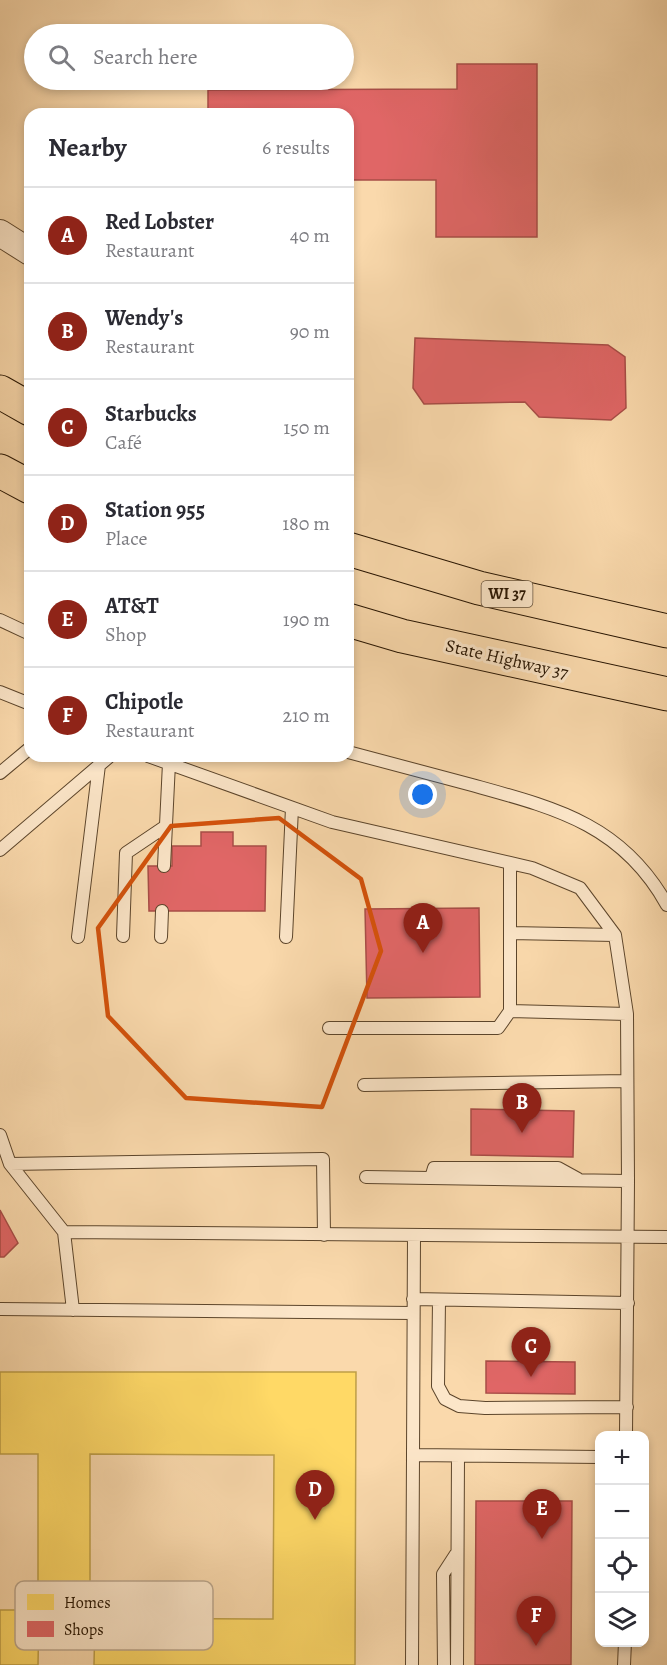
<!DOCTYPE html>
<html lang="en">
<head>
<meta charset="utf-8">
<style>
  :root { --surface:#fff; --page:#f7f7f7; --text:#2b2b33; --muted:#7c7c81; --line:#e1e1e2; --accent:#8f2418 }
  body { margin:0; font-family:Alegreya,serif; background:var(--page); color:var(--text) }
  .controls { position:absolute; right:18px; bottom:18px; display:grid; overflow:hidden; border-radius:12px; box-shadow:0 3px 9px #0003 }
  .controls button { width:54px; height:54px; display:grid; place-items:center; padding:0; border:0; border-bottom:2px solid var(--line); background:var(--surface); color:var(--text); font:30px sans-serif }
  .you { position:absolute; left:423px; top:795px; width:21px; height:21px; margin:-15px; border:4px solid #fff; border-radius:50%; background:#1a73e8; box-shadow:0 0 0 9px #1a73e833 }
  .badge { display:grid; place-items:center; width:39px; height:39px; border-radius:50%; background:var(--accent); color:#fff; font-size:20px; font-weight:700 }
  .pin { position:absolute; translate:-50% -50px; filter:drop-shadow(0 2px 3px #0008) }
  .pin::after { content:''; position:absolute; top:32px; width:21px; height:18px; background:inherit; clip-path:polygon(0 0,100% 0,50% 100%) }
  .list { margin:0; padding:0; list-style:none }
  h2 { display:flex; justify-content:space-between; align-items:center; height:78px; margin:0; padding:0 24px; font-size:26px }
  h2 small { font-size:20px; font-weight:400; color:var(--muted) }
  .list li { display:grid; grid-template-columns:39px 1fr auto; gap:18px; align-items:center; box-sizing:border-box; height:96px; padding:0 24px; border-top:2px solid var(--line) }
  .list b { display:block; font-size:22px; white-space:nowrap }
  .list p { margin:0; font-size:20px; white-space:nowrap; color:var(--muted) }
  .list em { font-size:20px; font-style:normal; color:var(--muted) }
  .icon { flex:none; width:33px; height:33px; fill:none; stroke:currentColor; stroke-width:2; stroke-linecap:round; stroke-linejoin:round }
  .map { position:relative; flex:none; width:667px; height:1665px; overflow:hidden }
  .search { position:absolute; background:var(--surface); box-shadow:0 3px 9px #0003; left:24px; top:24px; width:330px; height:66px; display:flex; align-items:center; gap:15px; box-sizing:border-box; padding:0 21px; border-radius:33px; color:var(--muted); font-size:22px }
  .panel { position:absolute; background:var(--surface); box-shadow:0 3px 9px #0003; left:24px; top:108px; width:330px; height:654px; border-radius:18px }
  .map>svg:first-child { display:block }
</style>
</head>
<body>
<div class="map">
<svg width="667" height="1665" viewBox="0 0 667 1665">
  <rect width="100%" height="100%" fill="#fad9ac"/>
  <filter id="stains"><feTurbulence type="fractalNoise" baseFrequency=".00333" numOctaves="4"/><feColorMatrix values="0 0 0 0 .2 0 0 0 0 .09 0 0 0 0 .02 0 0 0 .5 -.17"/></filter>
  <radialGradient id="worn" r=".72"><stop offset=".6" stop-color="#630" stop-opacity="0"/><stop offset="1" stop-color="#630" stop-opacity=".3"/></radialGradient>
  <path fill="#ffd966" stroke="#be9e47" stroke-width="1.5" d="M 0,1372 L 356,1372 L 355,1665 L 94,1665 L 95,1618 L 273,1619 L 274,1455 L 90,1454 L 90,1586 L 38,1585 L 38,1454 L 0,1454 Z
    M 0,1610 L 39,1610 L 38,1665 L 0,1665 Z"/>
  <path fill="#e06666" stroke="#a84d47" stroke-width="1.5" d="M 457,64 L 537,64 L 537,237 L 436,237 L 436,180 L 348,180 L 348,114 L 208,114 L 208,90 L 457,89 Z
    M 415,338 L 608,345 L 625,357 L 626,408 L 611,420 L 539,417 L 525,402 L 424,404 L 413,388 Z
    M 201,832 L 233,832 L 233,846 L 266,846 L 265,911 L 149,911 L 148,866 L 172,866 L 172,846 L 201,846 Z
    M 479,908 L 480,997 L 367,998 L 365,909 Z
    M 471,1109 L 574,1111 L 573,1157 L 471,1155 Z
    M 0,1210 L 18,1243 L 4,1257 L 0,1257 Z
    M 486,1361 L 575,1362 L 575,1394 L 486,1393 Z
    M 476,1501 L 572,1501 L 571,1665 L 475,1665 Z"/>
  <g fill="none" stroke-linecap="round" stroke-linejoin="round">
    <defs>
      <path id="service" d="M 0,620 L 30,634
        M 0,692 L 30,704
        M 348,752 C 389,763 431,774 472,785 C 555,808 622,824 667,905
        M 148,756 L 332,822 L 532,868 L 580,888 L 615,935 L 627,1014 L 628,1181 L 626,1436
        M 0,773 L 30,748
        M 0,850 L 110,756
        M 164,866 L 169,763
        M 510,933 L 615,935
        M 123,936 L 126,853 L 166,826
        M 78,937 L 99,765
        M 161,937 L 162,911
        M 286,937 L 292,808
        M 510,1011 L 510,863
        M 329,1028 L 498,1028 L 510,1011 L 627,1014
        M 364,1085 L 627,1081
        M 0,1135 L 10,1164 L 64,1232 L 73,1310
        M 10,1164 L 323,1159 L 324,1235
        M 366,1177 L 628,1181
        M 431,1178 L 434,1168 L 558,1168 L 578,1179
        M 64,1232 L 667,1237
        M 414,1235 L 413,1455 L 600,1457
        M 413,1299 L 628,1303
        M 439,1300 L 438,1386 L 445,1399 L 459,1406 L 485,1408 L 627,1407
        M 0,1309 L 413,1313
        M 412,1665 L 413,1455
        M 444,1665 L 443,1574 L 456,1554
        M 457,1665 L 458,1456
        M 624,1665 L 625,1642"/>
      <path id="minor" d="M 0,233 L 30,252"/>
      <path id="primary" d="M 0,392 L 30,409
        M 0,471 L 30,487
        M 348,549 L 479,588 L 667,631
        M 348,620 L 402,636 L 667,694"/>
    </defs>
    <use href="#service" stroke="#5c452b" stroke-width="14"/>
    <use href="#minor" stroke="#5c452b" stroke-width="28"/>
    <use href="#primary" stroke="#271400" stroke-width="35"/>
    <use href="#service" stroke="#fce6c9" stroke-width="12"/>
    <use href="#minor" stroke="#fce6c9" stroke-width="26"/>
    <use href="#primary" stroke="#fad9ac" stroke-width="33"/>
  </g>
  <path fill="none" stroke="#d5520b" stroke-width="4.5" stroke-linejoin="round" d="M 279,818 L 361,879 L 381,951 L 322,1107 L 186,1098 L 108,1016 L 98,928 L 171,826 Z"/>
  <g text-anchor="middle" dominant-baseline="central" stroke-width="6" stroke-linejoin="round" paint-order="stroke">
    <rect fill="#fce6c9" stroke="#67533c" stroke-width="1.5" x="481.5" y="581" width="51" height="26" rx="4.5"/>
    <g font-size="16" font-weight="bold" fill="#271400">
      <text x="507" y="594">WI 37</text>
    </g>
    <g font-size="18" fill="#271400" stroke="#fce6c9">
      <text transform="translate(507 659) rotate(13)">State Highway 37</text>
    </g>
  </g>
  <rect x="15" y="1581" width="198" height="69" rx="9" fill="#fce6c9" stroke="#bca78d" stroke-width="1.5"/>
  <rect x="27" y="1594" width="27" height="16" fill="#ffd966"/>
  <rect x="27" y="1621" width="27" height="16" fill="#e06666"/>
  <g font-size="16" fill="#271400">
    <text x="64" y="1608">Homes</text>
    <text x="64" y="1635">Shops</text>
  </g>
  <rect width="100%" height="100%" filter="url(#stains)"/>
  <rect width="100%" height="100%" fill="url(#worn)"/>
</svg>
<div class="controls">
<button>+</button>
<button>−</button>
<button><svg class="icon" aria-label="locate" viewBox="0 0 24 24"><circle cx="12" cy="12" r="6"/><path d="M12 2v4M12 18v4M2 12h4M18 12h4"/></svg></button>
<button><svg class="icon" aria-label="layers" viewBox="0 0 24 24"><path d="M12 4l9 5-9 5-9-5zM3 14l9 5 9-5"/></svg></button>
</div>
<div class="you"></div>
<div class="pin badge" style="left:423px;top:953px">A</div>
<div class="pin badge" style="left:522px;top:1133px">B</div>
<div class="pin badge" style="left:531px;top:1377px">C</div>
<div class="pin badge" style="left:315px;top:1520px">D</div>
<div class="pin badge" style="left:542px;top:1539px">E</div>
<div class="pin badge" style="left:536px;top:1646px">F</div>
<div class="search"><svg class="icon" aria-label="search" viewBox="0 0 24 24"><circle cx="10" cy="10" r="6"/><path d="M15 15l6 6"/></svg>Search here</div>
<section class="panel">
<h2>Nearby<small>6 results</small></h2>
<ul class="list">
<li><span class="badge">A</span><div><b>Red Lobster</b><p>Restaurant</p></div><em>40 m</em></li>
<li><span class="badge">B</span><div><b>Wendy's</b><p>Restaurant</p></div><em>90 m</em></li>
<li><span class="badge">C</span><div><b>Starbucks</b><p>Café</p></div><em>150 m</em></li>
<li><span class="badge">D</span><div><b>Station 955</b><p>Place</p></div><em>180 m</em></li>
<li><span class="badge">E</span><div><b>AT&amp;T</b><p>Shop</p></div><em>190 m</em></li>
<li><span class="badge">F</span><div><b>Chipotle</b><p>Restaurant</p></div><em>210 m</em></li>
</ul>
</section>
</div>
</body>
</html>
